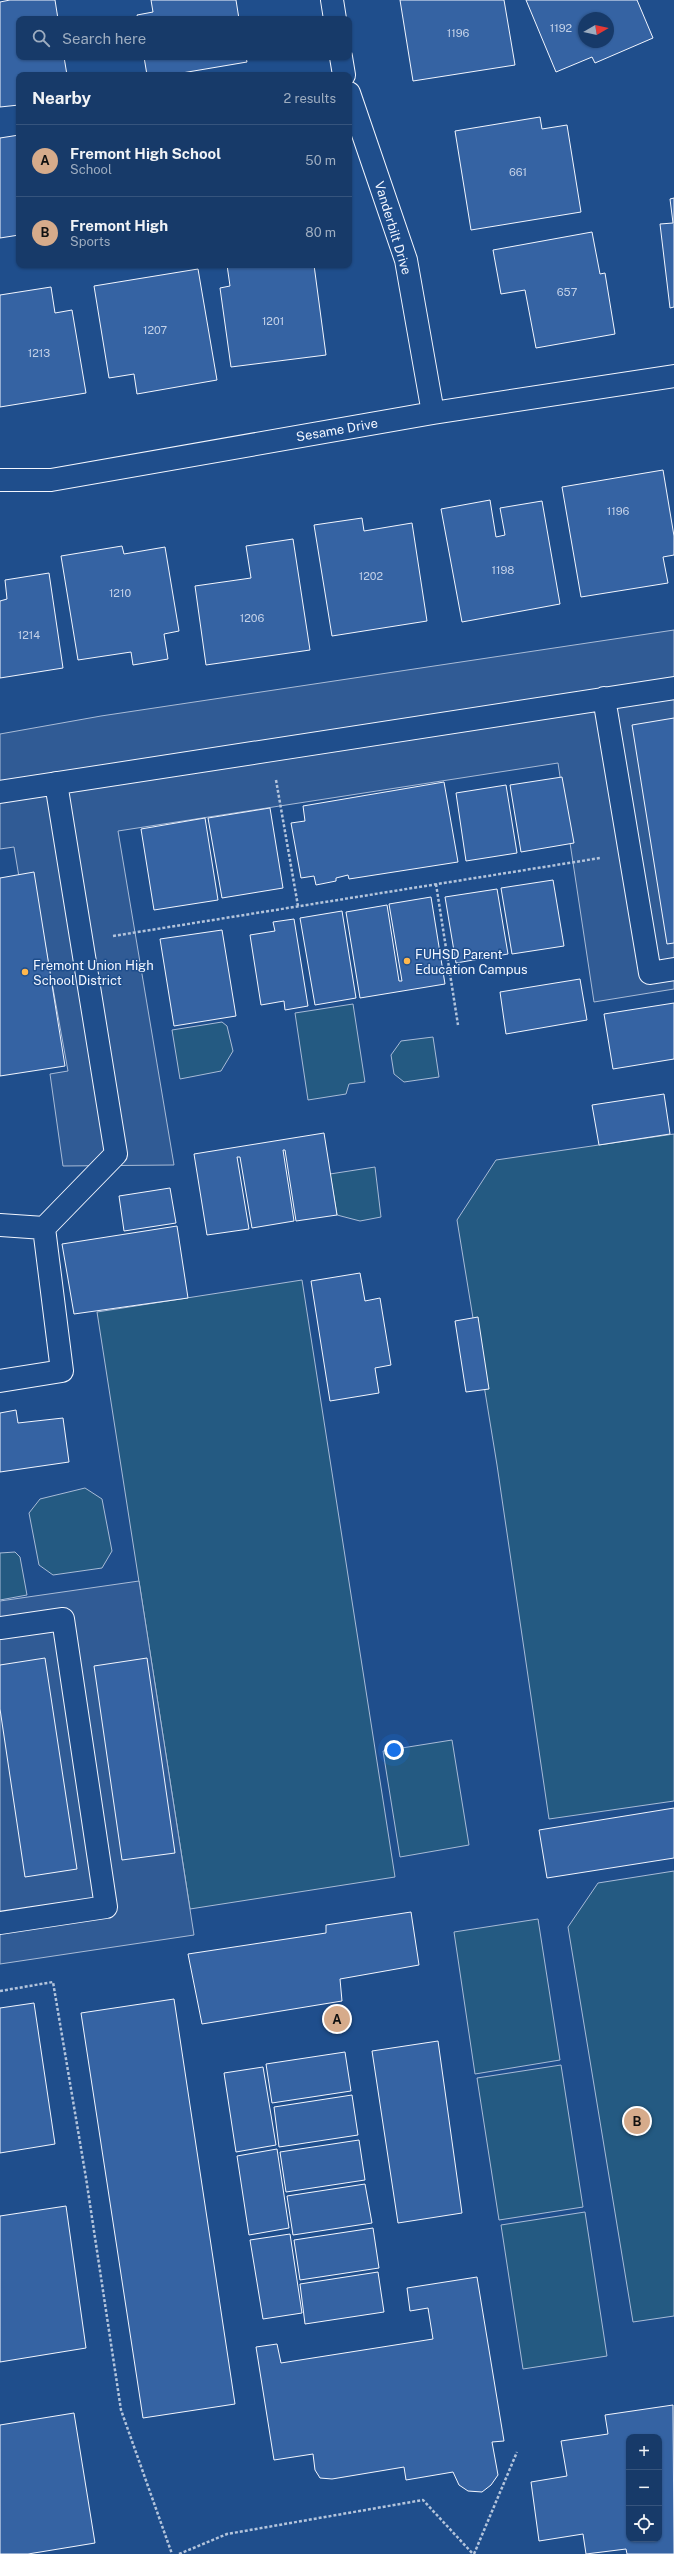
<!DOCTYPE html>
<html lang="en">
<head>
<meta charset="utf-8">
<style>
  :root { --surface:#173a69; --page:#20416f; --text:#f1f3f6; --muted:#9eadc0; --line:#36547d; --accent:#d6ab8b }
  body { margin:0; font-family:"Public Sans",sans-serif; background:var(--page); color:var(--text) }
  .controls { position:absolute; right:12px; bottom:12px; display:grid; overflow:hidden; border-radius:8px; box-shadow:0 1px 3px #0004 }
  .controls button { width:36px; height:36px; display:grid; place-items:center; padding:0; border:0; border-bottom:1px solid var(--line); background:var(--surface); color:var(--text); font:20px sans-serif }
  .compass { position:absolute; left:578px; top:12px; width:36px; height:36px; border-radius:50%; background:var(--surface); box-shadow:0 1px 3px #0004; rotate:81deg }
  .you { position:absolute; left:394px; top:1750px; width:14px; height:14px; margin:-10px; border:3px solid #fff; border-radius:50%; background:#1a73e8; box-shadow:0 0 0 6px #1a73e833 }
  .badge { display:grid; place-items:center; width:26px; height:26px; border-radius:50%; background:var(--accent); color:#111; font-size:13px; font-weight:700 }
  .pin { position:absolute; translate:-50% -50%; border:2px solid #fff; box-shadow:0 1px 4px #0006 }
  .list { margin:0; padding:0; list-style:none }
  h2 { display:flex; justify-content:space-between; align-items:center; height:52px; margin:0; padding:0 16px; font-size:17px }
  h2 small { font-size:13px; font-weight:400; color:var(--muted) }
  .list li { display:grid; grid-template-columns:26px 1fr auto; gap:12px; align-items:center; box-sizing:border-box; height:72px; padding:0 16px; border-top:1px solid var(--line) }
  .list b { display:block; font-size:15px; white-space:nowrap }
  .list p { margin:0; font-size:13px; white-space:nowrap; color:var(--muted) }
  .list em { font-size:13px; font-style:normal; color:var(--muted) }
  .icon { flex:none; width:22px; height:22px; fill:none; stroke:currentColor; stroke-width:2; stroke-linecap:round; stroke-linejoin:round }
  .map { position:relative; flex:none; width:674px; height:2554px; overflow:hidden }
  .search { position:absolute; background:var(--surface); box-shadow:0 1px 3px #0004; left:16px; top:16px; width:336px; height:44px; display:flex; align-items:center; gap:10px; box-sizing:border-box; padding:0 14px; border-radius:8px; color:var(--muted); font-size:15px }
  .panel { position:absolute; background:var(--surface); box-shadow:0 1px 3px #0004; left:16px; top:72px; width:336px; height:196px; border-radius:8px }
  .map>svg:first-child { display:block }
</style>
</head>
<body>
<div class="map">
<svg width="674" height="2554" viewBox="0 0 674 2554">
  <rect width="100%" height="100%" fill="#1f4e8c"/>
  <path fill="#245a82" stroke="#a8bbd7" d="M 353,1004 L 365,1082 L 349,1084 L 346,1094 L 308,1100 L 295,1013 Z
    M 222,1022 L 227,1026 L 233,1051 L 221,1071 L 180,1079 L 172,1030 Z
    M 433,1037 L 439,1077 L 404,1082 L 394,1074 L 391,1055 L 401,1041 Z
    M 674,1134 L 674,1801 L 549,1819 L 497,1465 L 457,1220 L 496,1160 Z
    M 375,1167 L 381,1217 L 360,1221 L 337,1215 L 330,1174 Z
    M 302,1280 L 395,1877 L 190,1909 L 97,1312 Z
    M 85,1488 L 102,1499 L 112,1551 L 102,1568 L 53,1575 L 39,1565 L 29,1513 L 40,1499 Z
    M 15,1552 L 20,1557 L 27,1595 L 0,1600 L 0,1553 Z
    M 452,1740 L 469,1845 L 400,1857 L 383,1751 Z
    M 674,1871 L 674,2316 L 633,2322 L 568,1927 L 598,1883 Z
    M 538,1919 L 560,2060 L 475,2074 L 454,1932 Z
    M 561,2065 L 583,2207 L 499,2220 L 477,2078 Z
    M 585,2212 L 607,2356 L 523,2369 L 501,2225 Z"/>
  <path fill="#305b95" stroke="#a8bbd7" d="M 674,630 L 674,989 L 594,1002 L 558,763 L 118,831 L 174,1165 L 63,1166 L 50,1074 L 68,1071 L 41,922 L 27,925 L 14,847 L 0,849 L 0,734 L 101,716 Z
    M 139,1581 L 194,1935 L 0,1964 L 0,1601 Z"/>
  <path fill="#3563a3" stroke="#f2f6ff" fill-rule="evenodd" d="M 10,0 L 55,0 L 58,19 L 19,19 L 19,57 L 64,57 L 67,75 L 19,75 L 19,105 L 0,107 L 0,2 Z
    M 151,0 L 236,0 L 239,19 L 138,19 L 137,15 L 153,12 Z
    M 400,0 L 504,0 L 515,65 L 413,81 Z
    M 526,0 L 637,0 L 653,38 L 595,63 L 592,57 L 556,72 ZM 584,18 L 608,18 L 608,42 L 584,42 Z
    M 144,57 L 246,57 L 247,62 L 170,75 L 147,75 Z
    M 540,117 L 542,129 L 567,125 L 581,212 L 471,230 L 455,131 Z
    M 19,135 L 19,235 L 0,238 L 0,138 Z
    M 674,198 L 674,307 L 670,308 L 660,224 L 673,223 L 670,199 Z
    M 592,232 L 600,274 L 605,273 L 615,334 L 536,348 L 525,290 L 501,294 L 493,250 Z
    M 227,265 L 314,265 L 326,355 L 231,367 L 220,288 L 230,286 Z
    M 198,269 L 217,380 L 137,394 L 134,374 L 109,378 L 94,286 Z
    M 51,287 L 55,313 L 72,310 L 86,393 L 0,407 L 0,295 Z
    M 663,470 L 674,536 L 674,555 L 663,557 L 668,583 L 581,597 L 562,487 Z
    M 490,500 L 496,537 L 505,535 L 500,508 L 542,501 L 560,604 L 462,622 L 441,509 Z
    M 362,518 L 364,531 L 412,523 L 427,621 L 332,636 L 314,525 Z
    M 293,539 L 310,650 L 206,665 L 195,586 L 251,578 L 246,546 Z
    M 122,546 L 124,554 L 165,547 L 179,631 L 164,634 L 168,659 L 133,665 L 131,652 L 78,660 L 61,556 Z
    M 49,573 L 63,668 L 0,678 L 0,601 L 7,599 L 5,580 Z
    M 674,718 L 674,943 L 667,944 L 632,725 Z
    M 562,777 L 574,843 L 521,852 L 510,785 Z
    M 444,782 L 458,862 L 349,879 L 348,875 L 336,878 L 336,881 L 316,885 L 314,876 L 301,878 L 291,823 L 305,821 L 303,806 Z
    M 506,785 L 517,853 L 466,861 L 456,793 Z
    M 270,808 L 283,888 L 222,898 L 208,818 Z
    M 205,818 L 218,900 L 154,910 L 141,829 Z
    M 34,872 L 65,1066 L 0,1076 L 0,878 Z
    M 553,880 L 564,946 L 512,954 L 501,888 Z
    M 497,889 L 508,954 L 456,963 L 445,897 Z
    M 431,897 L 445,984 L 360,998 L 346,912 L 387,905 L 399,981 L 402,981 L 389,904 Z
    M 342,911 L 356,998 L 315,1005 L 300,918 Z
    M 294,919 L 308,1006 L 285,1010 L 284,1001 L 261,1005 L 250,935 L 275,931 L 273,922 Z
    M 222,930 L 236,1016 L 174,1026 L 160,939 Z
    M 580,979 L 587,1020 L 506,1034 L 500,992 Z
    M 674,1003 L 674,1059 L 613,1069 L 604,1014 Z
    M 664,1094 L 670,1134 L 599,1145 L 592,1105 Z
    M 324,1133 L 337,1215 L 296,1221 L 285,1150 L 283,1150 L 294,1221 L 252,1228 L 240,1157 L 237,1157 L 249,1229 L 207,1235 L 194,1154 Z
    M 170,1188 L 176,1223 L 124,1231 L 119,1196 Z
    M 177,1226 L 188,1298 L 74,1314 L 62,1244 Z
    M 360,1273 L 365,1301 L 380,1298 L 391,1365 L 375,1368 L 379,1393 L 330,1401 L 311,1281 Z
    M 478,1317 L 489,1389 L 466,1392 L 455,1321 Z
    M 16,1410 L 18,1423 L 63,1418 L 69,1462 L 0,1472 L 0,1413 Z
    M 45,1658 L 77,1869 L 25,1877 L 0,1709 L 0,1665 Z
    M 147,1658 L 175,1853 L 122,1860 L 94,1666 Z
    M 674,1808 L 674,1858 L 547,1878 L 539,1830 Z
    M 411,1912 L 419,1965 L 340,1979 L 342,2001 L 202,2024 L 188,1954 L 326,1933 L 326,1925 Z
    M 174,1999 L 235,2404 L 143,2418 L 81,2013 Z
    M 34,2003 L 55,2144 L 0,2153 L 0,2008 Z
    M 438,2041 L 462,2213 L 398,2223 L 372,2051 Z
    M 345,2052 L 351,2091 L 272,2103 L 266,2064 Z
    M 263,2067 L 276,2145 L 236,2152 L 224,2073 Z
    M 352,2095 L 358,2135 L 279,2147 L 274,2107 Z
    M 359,2140 L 365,2180 L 286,2192 L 280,2152 Z
    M 277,2149 L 289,2228 L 249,2235 L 237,2156 Z
    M 365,2184 L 372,2223 L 293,2235 L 287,2196 Z
    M 66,2206 L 86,2348 L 0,2362 L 0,2216 Z
    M 373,2228 L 379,2268 L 300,2280 L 294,2240 Z
    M 290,2234 L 302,2313 L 263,2319 L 250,2240 Z
    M 378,2272 L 384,2312 L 305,2324 L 300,2284 Z
    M 477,2277 L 504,2441 L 492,2442 L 498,2475 L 491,2485 L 482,2492 L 468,2491 L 459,2485 L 453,2472 L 406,2480 L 404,2467 L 332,2479 L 320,2478 L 315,2470 L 313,2454 L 274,2460 L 256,2347 L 277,2344 L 281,2363 L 433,2339 L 428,2308 L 410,2311 L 407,2288 Z
    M 673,2405 L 674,2554 L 627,2554 L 626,2549 L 586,2554 L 583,2534 L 539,2541 L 531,2482 L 567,2476 L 561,2441 L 608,2434 L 605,2415 ZM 629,2437 L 659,2437 L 659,2539 L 629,2539 Z
    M 74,2413 L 95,2543 L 28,2554 L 0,2554 L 0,2425 Z"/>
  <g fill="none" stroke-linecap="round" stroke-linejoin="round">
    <defs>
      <path id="minor" d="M 332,0 L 335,19
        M 341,57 L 344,75
        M 349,93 L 406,260 L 433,413
        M 0,480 L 51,480 L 433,413 L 674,376
        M 604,698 L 650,973 L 674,969
        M 0,792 L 674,688
        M 0,1225 L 44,1228
        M 0,1381 L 62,1371 L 44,1228 L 116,1154 L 56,783
        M 0,1628 L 63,1619 L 106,1907 L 0,1923"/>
    </defs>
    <use href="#minor" stroke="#f2f6ff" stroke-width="24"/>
    <path stroke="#b3c4dc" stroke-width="2.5" stroke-dasharray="3 2" stroke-linecap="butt" d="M 276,780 L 298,906
      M 436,884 L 458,1025
      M 113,936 L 600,858
      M 0,1991 L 53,1982 L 86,2178 L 121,2410 L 172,2554
      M 179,2554 L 227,2534 L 423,2500 L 473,2554
      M 474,2554 L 517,2452"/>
    <use href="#minor" stroke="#1f4e8c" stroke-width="22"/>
  </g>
  <g fill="#ffb74d" stroke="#1f4e8c" stroke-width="1.5">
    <circle cx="407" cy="961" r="4"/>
    <circle cx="25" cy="972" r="4"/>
  </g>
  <g text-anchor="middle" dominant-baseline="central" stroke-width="3" stroke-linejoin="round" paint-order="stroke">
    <g font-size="11" fill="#c3d1e8">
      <text x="561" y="28">1192</text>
      <text x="458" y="33">1196</text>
      <text x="518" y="172">661</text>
      <text x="567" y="292">657</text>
      <text x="273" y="321">1201</text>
      <text x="155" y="330">1207</text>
      <text x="39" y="353">1213</text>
      <text x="618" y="511">1196</text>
      <text x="503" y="570">1198</text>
      <text x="371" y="576">1202</text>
      <text x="120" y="593">1210</text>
      <text x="252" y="618">1206</text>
      <text x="29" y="635">1214</text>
    </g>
    <g font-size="13" fill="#f2f6ff" stroke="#1f4e8c">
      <text transform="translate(393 228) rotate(73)">Vanderbilt Drive</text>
      <text transform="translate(337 430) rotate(-10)">Sesame Drive</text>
    </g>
    <g font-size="13" fill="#f2f6ff" stroke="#1f4e8c" text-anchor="start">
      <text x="415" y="954">FUHSD Parent<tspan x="415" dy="15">Education Campus</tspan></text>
      <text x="33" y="965">Fremont Union High<tspan x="33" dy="15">School District</tspan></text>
    </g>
  </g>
</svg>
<div class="controls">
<button>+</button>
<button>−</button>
<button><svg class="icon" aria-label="locate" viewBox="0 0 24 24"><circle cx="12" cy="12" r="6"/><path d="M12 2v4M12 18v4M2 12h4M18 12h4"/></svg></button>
</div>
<svg class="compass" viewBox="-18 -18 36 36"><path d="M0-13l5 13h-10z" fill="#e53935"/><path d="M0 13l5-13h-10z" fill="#9eadc0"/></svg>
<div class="you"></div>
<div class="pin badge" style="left:337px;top:2019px">A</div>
<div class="pin badge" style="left:637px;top:2121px">B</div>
<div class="search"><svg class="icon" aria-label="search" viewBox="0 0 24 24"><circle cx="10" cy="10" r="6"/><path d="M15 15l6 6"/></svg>Search here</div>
<section class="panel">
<h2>Nearby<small>2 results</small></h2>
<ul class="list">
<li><span class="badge">A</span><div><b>Fremont High School</b><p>School</p></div><em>50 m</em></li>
<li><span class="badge">B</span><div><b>Fremont High</b><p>Sports</p></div><em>80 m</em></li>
</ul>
</section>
</div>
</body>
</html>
